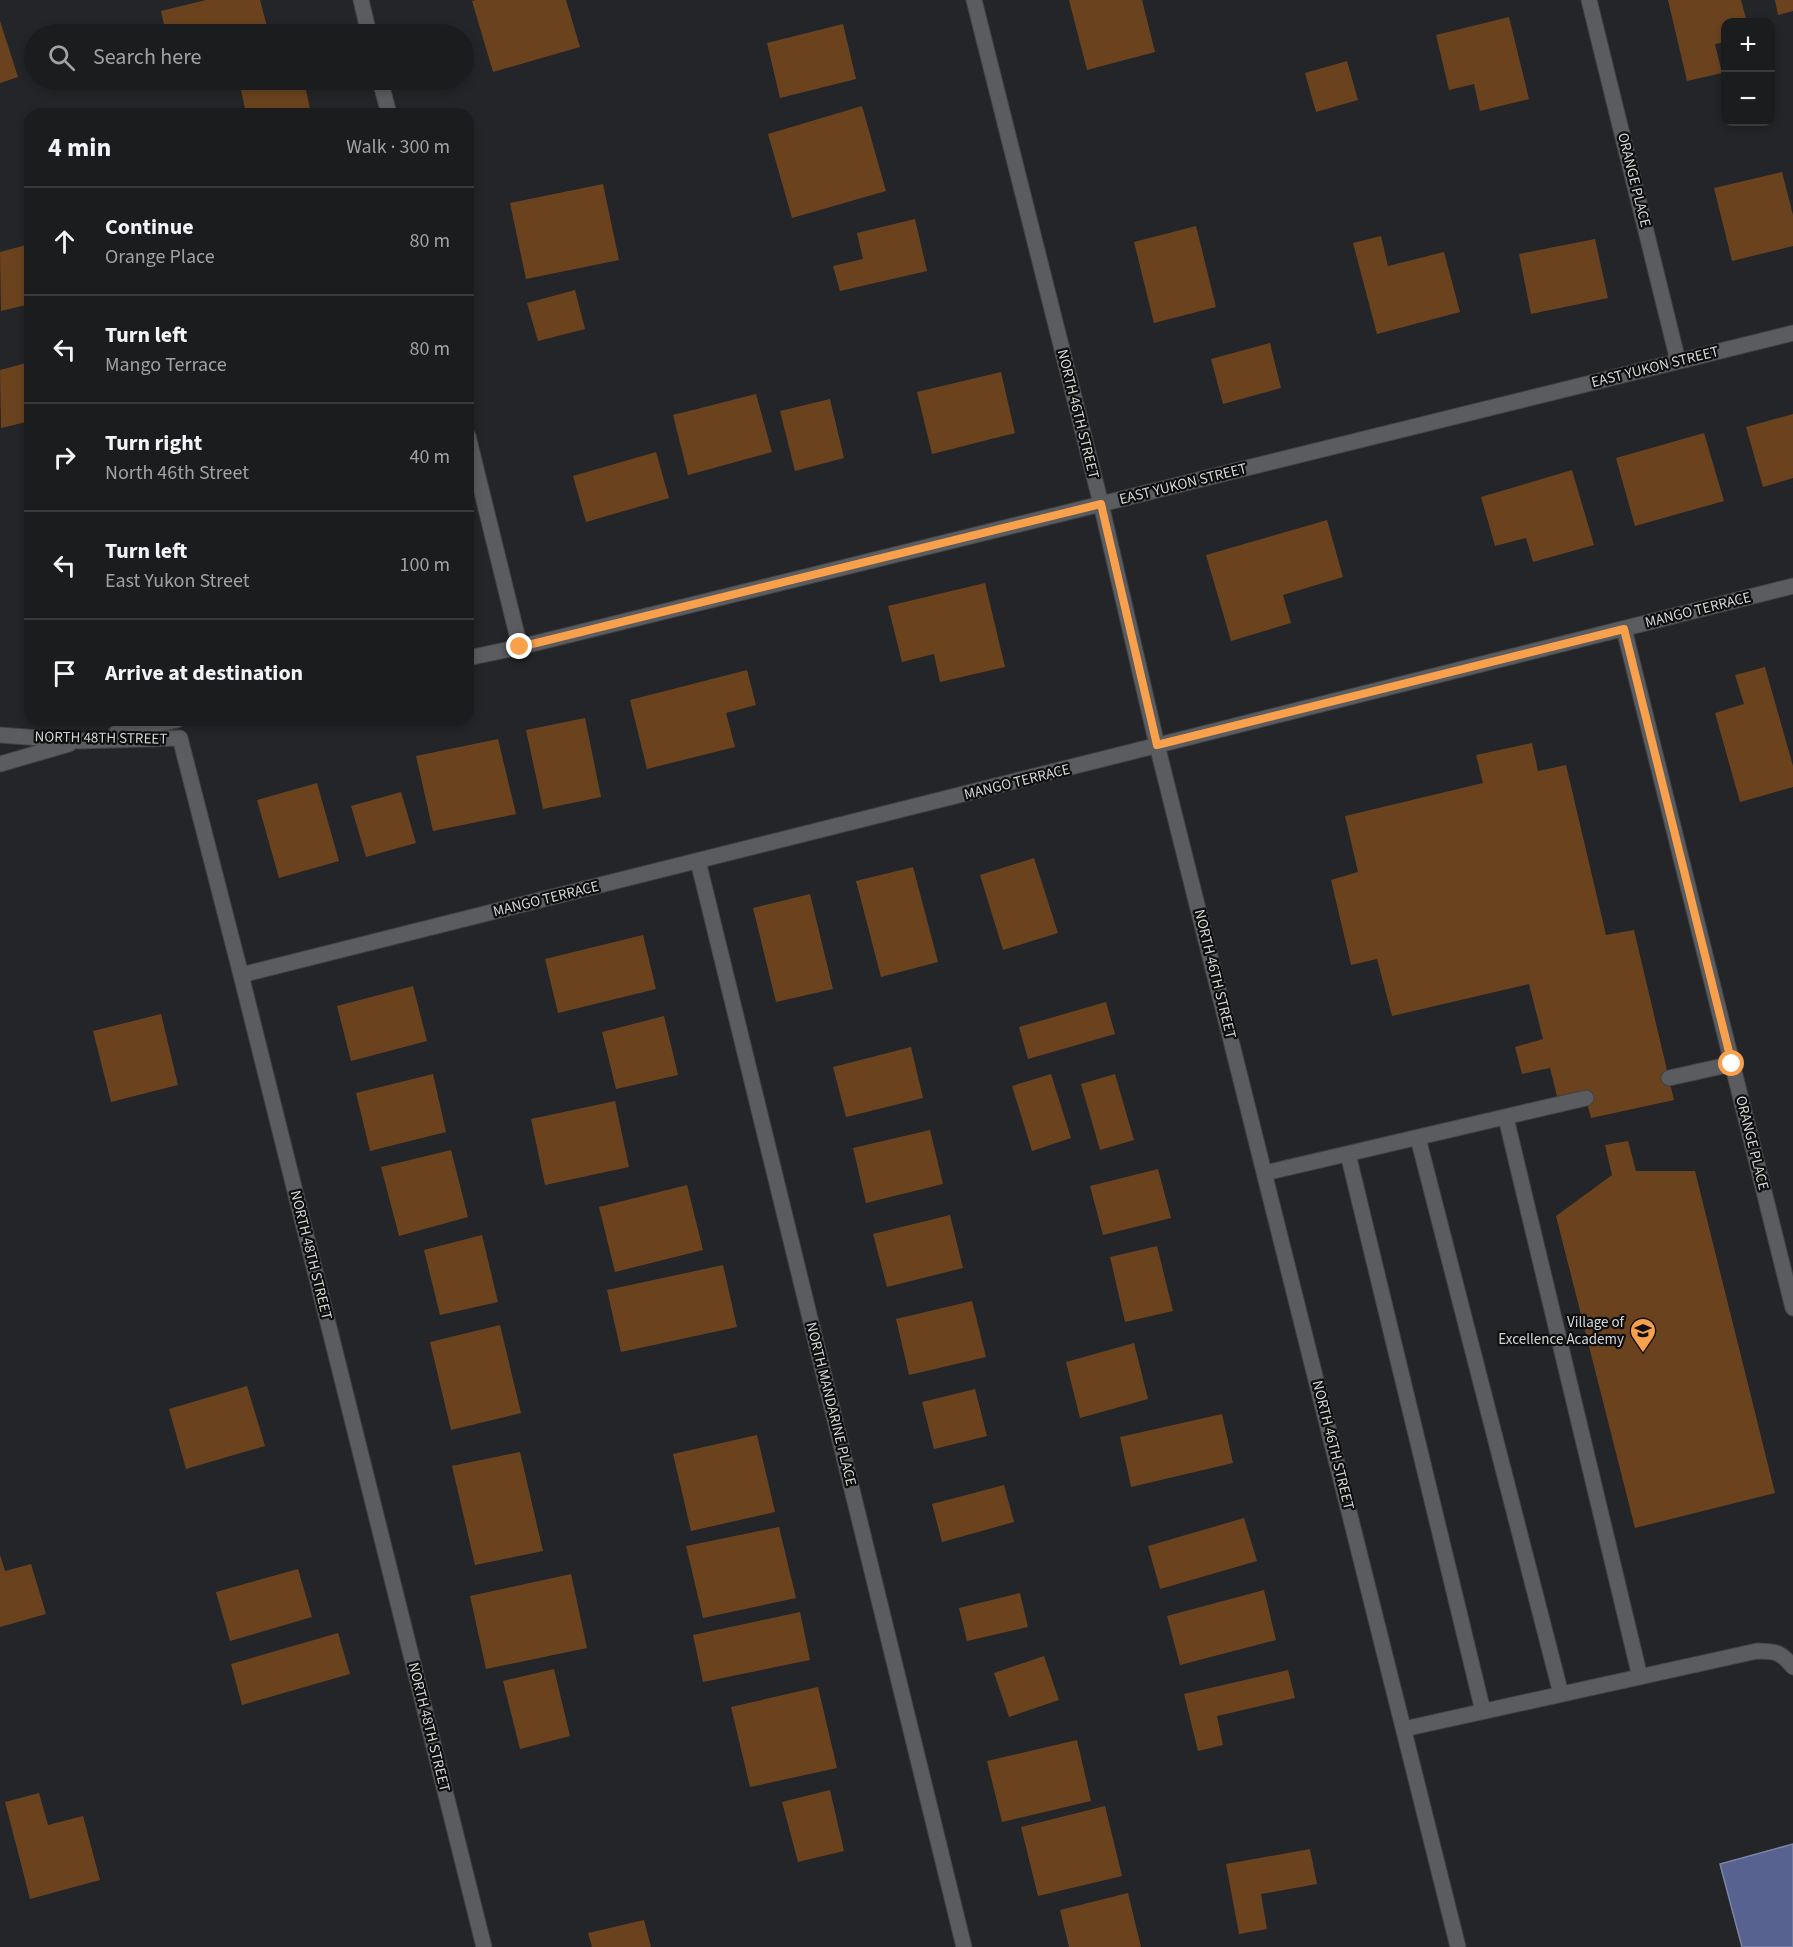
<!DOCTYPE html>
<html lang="en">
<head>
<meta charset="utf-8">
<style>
  :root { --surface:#1b1c1e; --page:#28292b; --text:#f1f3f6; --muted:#a0a1a4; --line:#393a3c }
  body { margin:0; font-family:"Source Sans 3",sans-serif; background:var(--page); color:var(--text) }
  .controls { position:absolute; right:18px; top:18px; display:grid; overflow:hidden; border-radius:12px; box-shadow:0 3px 9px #0003 }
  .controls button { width:54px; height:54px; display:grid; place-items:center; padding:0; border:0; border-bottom:2px solid var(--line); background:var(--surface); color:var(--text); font:30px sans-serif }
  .stop { position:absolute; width:18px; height:18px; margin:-14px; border:4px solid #f9a04c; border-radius:50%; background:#fff }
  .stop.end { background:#f9a04c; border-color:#fff; box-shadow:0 2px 6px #0008 }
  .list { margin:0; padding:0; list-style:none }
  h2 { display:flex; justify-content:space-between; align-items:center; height:78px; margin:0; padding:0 24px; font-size:26px }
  h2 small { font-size:20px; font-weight:400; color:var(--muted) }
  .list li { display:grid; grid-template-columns:39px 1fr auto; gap:18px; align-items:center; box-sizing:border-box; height:108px; padding:0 24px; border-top:2px solid var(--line) }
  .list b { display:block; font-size:22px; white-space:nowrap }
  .list p { margin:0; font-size:20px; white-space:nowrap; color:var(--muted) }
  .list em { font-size:20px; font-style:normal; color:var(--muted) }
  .icon { flex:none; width:33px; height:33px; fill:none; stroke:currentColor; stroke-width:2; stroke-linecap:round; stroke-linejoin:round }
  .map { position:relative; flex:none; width:1793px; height:1947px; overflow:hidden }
  .search { position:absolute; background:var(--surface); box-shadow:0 3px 9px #0003; left:24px; top:24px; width:450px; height:66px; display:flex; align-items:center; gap:15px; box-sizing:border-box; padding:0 21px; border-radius:33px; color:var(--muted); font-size:22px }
  .panel { position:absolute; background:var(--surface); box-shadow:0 3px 9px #0003; left:24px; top:108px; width:450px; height:618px; border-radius:18px }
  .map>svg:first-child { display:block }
</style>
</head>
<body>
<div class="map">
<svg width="1793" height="1947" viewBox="0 0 1793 1947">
  <rect width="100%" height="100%" fill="#242528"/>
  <path fill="#576290" stroke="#7c84a5" stroke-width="1.5" d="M 1793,1844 L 1793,1947 L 1742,1947 L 1720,1864 Z"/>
  <path fill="#6a431e" d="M 206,0 L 260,0 L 269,34 L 166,34 L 161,11 Z
    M 476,0 L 566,0 L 580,47 L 493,72 L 472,1 Z
    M 1069,0 L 1142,0 L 1155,52 L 1087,70 Z
    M 1668,0 L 1741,0 L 1747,22 L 1726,22 L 1726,42 L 1715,44 L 1722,73 L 1687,81 Z
    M 1775,0 L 1793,0 L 1793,11 L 1778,15 Z
    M 1509,17 L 1529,99 L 1480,111 L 1474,84 L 1449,90 L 1436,35 Z
    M 0,21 L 18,77 L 0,83 Z
    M 843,24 L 856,79 L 780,98 L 767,43 Z
    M 1347,61 L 1358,100 L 1316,112 L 1305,73 Z
    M 239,80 L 304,80 L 311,114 L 246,114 Z
    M 862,106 L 886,191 L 792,218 L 768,134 Z
    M 1782,172 L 1793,215 L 1793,246 L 1732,261 L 1714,188 Z
    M 603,184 L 619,260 L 526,279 L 510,203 Z
    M 915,219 L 927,271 L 840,291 L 833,266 L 863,259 L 857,233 Z
    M 1196,226 L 1216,307 L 1154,323 L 1134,242 Z
    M 1381,236 L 1388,266 L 1444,252 L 1460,312 L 1377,334 L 1353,243 Z
    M 1595,239 L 1608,298 L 1531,314 L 1519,254 Z
    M 30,244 L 30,304 L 1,311 L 0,252 Z
    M 575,290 L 585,329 L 538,341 L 527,303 Z
    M 1270,343 L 1281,388 L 1223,404 L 1211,359 Z
    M 30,362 L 30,421 L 1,428 L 0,370 Z
    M 1001,372 L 1015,433 L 932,454 L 917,392 Z
    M 756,394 L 772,452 L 688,475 L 673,415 Z
    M 830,399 L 844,458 L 795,471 L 780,411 Z
    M 1793,414 L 1793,478 L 1763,487 L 1746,427 Z
    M 1704,433 L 1724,501 L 1635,526 L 1616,458 Z
    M 656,452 L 669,498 L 586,522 L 573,476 Z
    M 1572,470 L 1594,545 L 1533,562 L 1526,538 L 1495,546 L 1481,497 Z
    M 1327,520 L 1343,577 L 1283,595 L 1291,623 L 1231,641 L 1206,555 Z
    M 985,583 L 1005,667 L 940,682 L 934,654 L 902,662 L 888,606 Z
    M 1765,667 L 1793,766 L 1793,787 L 1740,802 L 1715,713 L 1744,704 L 1735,675 Z
    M 747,670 L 756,705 L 726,713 L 735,747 L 647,769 L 630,700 Z
    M 585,718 L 601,797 L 543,809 L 526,730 Z
    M 498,739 L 516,814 L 433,831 L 416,756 Z
    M 1532,743 L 1538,771 L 1566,765 L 1606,935 L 1634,930 L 1674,1100 L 1591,1118 L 1584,1091 L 1557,1096 L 1550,1068 L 1522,1074 L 1515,1047 L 1543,1039 L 1529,984 L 1392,1016 L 1377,959 L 1351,965 L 1331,880 L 1358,872 L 1345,816 L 1483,783 L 1476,755 Z
    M 317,783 L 339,861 L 279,878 L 257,800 Z
    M 401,792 L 416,843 L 366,857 L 351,806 Z
    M 1034,858 L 1058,933 L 1003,950 L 980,875 Z
    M 913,867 L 938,962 L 881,977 L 856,881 Z
    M 810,894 L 833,989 L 776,1002 L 753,908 Z
    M 643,935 L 656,989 L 558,1013 L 545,959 Z
    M 413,986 L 427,1041 L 351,1061 L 337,1006 Z
    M 1106,1002 L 1115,1034 L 1028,1059 L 1019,1027 Z
    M 161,1014 L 178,1085 L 111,1102 L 93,1031 Z
    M 664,1016 L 678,1075 L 616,1089 L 602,1032 Z
    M 911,1047 L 923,1098 L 846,1117 L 833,1067 Z
    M 433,1074 L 446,1132 L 370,1151 L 356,1093 Z
    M 1051,1074 L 1071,1138 L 1032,1151 L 1012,1086 Z
    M 1115,1074 L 1134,1140 L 1100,1150 L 1081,1084 Z
    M 615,1101 L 629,1167 L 545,1185 L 531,1119 Z
    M 930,1130 L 943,1184 L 866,1203 L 853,1148 Z
    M 1628,1141 L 1636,1171 L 1695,1171 L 1775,1493 L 1635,1528 L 1556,1216 L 1612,1175 L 1605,1145 Z
    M 451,1150 L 468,1217 L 399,1236 L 381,1167 Z
    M 1158,1169 L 1171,1218 L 1103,1235 L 1090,1186 Z
    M 687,1185 L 703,1250 L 615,1272 L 599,1207 Z
    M 950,1215 L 963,1268 L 887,1287 L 873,1234 Z
    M 482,1235 L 498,1302 L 440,1315 L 424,1250 Z
    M 1157,1246 L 1173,1311 L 1125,1322 L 1110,1257 Z
    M 723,1265 L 737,1327 L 621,1352 L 607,1290 Z
    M 972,1301 L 986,1357 L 909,1375 L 896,1319 Z
    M 500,1325 L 521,1413 L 451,1430 L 430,1342 Z
    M 1134,1343 L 1148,1399 L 1080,1418 L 1066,1362 Z
    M 247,1386 L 265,1446 L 186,1469 L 169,1409 Z
    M 975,1389 L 987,1436 L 934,1449 L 922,1402 Z
    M 1222,1414 L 1233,1463 L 1131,1487 L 1120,1437 Z
    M 757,1435 L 775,1512 L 691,1531 L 673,1454 Z
    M 520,1452 L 543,1551 L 475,1565 L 452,1466 Z
    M 1004,1485 L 1014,1522 L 942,1542 L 932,1504 Z
    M 1244,1518 L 1257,1561 L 1160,1589 L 1148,1546 Z
    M 779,1527 L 796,1598 L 703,1618 L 686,1546 Z
    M 0,1555 L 5,1571 L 31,1564 L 46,1614 L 0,1627 Z
    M 298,1569 L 312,1617 L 230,1641 L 216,1592 Z
    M 571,1574 L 587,1648 L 486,1669 L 470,1596 Z
    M 1264,1590 L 1276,1640 L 1180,1665 L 1167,1616 Z
    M 1020,1593 L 1028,1627 L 967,1641 L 959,1608 Z
    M 800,1612 L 810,1660 L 703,1682 L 693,1635 Z
    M 338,1633 L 350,1674 L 242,1705 L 231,1664 Z
    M 1044,1656 L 1059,1700 L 1009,1717 L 994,1673 Z
    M 554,1669 L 570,1736 L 520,1749 L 503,1681 Z
    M 1288,1670 L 1295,1698 L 1217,1716 L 1223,1745 L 1198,1751 L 1184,1694 Z
    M 818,1687 L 837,1768 L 750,1787 L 731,1707 Z
    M 1077,1740 L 1091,1801 L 1002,1822 L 987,1761 Z
    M 830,1790 L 844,1851 L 798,1862 L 782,1802 Z
    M 39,1793 L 48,1825 L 83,1816 L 100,1880 L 30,1899 L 5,1802 Z
    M 1105,1806 L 1122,1876 L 1038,1896 L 1021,1827 Z
    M 1310,1849 L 1317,1884 L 1261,1894 L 1267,1929 L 1239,1934 L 1226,1864 Z
    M 1128,1893 L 1141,1947 L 1069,1947 L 1060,1910 Z
    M 644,1920 L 651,1947 L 592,1947 L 588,1933 Z"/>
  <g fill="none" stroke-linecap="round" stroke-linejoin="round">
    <defs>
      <path id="service" d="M 1669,1078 L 1732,1064
        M 1506,1118 L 1640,1677
        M 1418,1138 L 1561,1694
        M 1348,1154 L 1483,1711
        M 1265,1173 L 1586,1098
        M 1404,1729 L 1757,1651 C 1776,1651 1781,1652 1793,1667"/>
      <path id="minor" d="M 361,0 L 369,34
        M 1589,0 L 1678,361
        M 380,80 L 389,114
        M 468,436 L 520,647
        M 1624,629 L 1793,1308
        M 468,658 L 520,647 L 1101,504
        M 116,733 L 177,720
        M 0,735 L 79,741 L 180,738 L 241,975 L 484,1947
        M 0,764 L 69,744
        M 698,861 L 964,1947
        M 241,975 L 1793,586"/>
      <path id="tertiary" d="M 974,0 L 1101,504 L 1157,745 L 1458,1947
        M 1101,504 L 1793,333"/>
    </defs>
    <use href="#service" stroke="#414244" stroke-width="17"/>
    <use href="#minor" stroke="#414244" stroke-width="17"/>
    <use href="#tertiary" stroke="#414244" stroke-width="17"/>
    <use href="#service" stroke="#5b5c5f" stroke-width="15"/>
    <use href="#minor" stroke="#5b5c5f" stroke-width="15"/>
    <use href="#tertiary" stroke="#5b5c5f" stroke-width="15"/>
  </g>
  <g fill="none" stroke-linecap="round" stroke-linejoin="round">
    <path stroke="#f9a04c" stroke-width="8" d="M 520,647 L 1101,504 L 1157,745 L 1624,629 L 1732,1064"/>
  </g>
  <defs>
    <symbol id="school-pin" viewBox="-11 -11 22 30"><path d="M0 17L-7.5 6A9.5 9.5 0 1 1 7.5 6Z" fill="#f9a04c" stroke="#0e0e0f"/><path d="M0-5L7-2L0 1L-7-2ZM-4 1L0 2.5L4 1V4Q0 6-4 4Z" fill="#111"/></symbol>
  </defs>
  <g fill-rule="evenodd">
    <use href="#school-pin" x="1628" y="1316" width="30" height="40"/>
  </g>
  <g text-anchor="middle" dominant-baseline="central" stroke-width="4.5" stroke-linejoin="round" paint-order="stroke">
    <g font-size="15" fill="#d4d5d7" stroke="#0e0e0f">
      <text transform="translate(1634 180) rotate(76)">ORANGE PLACE</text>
      <text transform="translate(1655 367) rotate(-14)">EAST YUKON STREET</text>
      <text transform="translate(1078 414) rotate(76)">NORTH 46TH STREET</text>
      <text transform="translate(1183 484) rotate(-14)">EAST YUKON STREET</text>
      <text transform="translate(1698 610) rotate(-14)">MANGO TERRACE</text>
      <text transform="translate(101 738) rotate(1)">NORTH 48TH STREET</text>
      <text transform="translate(1017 782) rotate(-14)">MANGO TERRACE</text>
      <text transform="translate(546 899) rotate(-14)">MANGO TERRACE</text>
      <text transform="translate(1215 974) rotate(76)">NORTH 46TH STREET</text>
      <text transform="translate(1752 1143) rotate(76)">ORANGE PLACE</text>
      <text transform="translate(311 1255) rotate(76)">NORTH 48TH STREET</text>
      <text transform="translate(831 1404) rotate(76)">NORTH MANDARINE PLACE</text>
      <text transform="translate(1333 1445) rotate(76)">NORTH 46TH STREET</text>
      <text transform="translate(429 1727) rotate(76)">NORTH 48TH STREET</text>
    </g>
    <g font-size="15" fill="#d4d5d7" stroke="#0e0e0f" text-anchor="end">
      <text x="1624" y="1322">Village of<tspan x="1624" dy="17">Excellence Academy</tspan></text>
    </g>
  </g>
</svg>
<div class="controls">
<button>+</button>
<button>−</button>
</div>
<div class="stop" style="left:1732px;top:1064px"></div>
<div class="stop end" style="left:520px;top:647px"></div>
<div class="search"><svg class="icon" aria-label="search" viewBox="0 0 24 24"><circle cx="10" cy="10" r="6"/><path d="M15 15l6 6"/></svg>Search here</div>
<section class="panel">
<h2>4 min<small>Walk · 300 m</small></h2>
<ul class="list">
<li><svg class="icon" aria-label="ahead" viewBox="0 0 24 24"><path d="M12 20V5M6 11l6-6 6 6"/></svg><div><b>Continue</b><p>Orange Place</p></div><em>80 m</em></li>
<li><svg class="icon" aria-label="left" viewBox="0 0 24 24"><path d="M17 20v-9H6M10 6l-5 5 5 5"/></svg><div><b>Turn left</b><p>Mango Terrace</p></div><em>80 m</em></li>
<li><svg class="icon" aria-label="right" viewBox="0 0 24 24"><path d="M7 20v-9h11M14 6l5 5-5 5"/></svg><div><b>Turn right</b><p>North 46th Street</p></div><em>40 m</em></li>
<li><svg class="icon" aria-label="left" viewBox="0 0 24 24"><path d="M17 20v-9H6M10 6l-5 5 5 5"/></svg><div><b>Turn left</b><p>East Yukon Street</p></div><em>100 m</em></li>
<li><svg class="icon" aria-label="arrive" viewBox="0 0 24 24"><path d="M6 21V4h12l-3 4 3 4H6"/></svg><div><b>Arrive at destination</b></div></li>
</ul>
</section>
</div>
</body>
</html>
